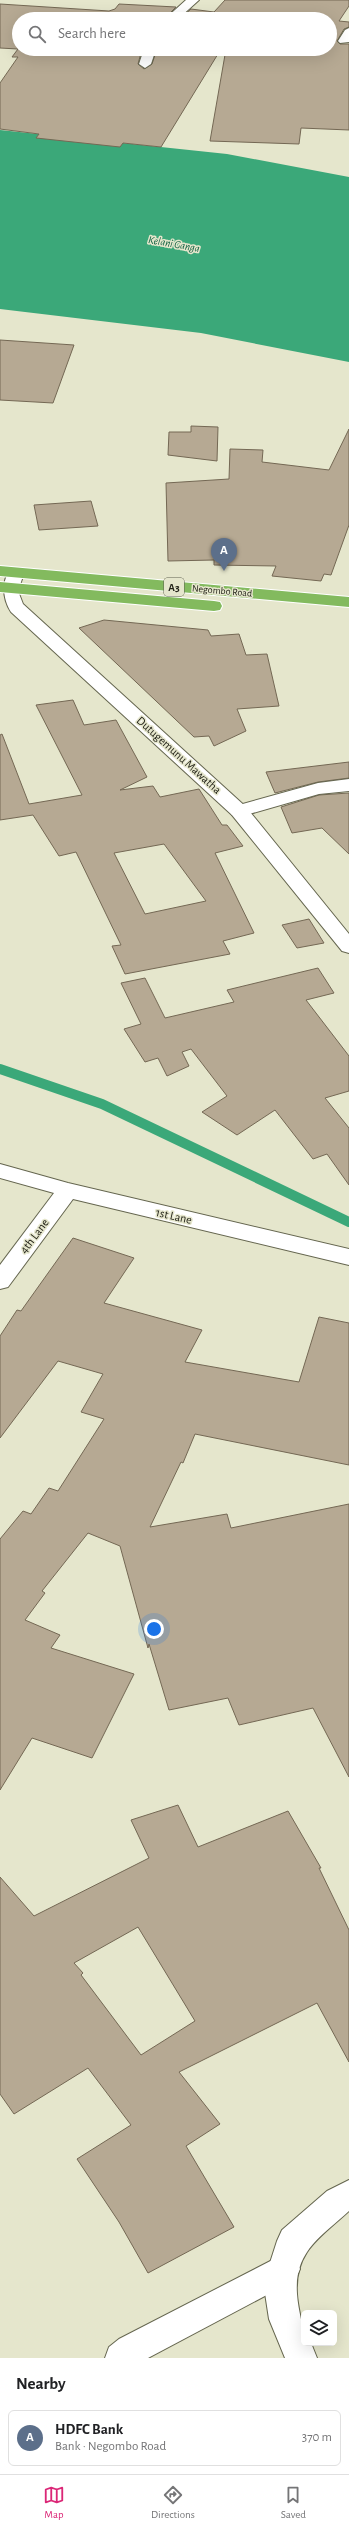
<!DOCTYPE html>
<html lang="en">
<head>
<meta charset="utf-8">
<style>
  :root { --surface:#fff; --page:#f2f2f2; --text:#202124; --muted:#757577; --line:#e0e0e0; --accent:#db2777 }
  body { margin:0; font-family:"Alegreya Sans",sans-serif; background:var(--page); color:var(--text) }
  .controls { position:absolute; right:12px; bottom:12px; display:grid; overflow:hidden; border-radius:6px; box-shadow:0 4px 16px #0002 }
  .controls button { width:36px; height:36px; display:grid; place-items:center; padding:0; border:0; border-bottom:1px solid var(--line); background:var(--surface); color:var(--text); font:20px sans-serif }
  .you { position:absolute; left:154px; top:1629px; width:14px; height:14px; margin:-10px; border:3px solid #fff; border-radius:50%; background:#1a73e8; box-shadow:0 0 0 6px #1a73e833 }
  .badge { display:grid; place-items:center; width:26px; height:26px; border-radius:50%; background:var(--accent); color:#fff; font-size:13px; font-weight:700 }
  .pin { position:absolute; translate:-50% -33px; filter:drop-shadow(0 1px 2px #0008) }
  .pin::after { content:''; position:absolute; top:21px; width:14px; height:12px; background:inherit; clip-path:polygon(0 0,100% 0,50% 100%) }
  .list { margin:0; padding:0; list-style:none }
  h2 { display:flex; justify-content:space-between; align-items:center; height:52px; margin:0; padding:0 16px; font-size:17px }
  h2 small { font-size:13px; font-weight:400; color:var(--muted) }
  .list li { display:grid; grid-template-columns:26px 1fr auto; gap:12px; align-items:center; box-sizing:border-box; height:56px; margin:0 8px 8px; padding:0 8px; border:1px solid var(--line); border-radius:6px }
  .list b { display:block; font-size:15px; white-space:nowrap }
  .list p { margin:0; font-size:13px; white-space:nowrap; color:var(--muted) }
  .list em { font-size:13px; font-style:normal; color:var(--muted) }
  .icon { flex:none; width:22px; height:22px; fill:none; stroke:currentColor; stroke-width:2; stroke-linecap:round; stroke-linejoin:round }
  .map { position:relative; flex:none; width:349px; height:2358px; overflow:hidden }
  .search { position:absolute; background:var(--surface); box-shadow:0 4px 16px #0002; left:12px; right:12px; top:12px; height:44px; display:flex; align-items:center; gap:10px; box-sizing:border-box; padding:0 14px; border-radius:22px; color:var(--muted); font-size:15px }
  .sheet { height:116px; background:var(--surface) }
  nav { display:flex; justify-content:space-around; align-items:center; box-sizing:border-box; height:56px; border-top:1px solid var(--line); background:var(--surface); font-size:11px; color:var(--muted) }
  nav a { display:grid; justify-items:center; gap:2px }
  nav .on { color:var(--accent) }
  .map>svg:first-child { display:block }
</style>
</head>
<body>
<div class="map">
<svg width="349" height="2358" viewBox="0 0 349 2358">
  <rect width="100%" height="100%" fill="#e5e6cc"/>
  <path fill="#3ba879" d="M 0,130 L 227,154 L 349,177 L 349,362 L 201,333 L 0,309 Z"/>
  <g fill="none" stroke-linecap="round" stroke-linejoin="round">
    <path stroke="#3ba879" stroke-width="10" d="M 0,1069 L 102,1104 L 349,1222"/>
  </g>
  <path fill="#b6a993" stroke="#746854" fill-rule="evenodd" d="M 225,0 L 349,0 L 349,6 L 339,21 L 349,22 L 349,27 L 344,29 L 337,41 L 340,44 L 349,44 L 349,130 L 301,128 L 299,144 L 210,141 L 226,49 L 330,49 L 330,19 L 180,19 L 191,9 L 214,12 Z
    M 0,4 L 109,11 L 115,9 L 119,4 L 176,7 L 164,19 L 19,19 L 19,49 L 142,49 L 138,64 L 144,69 L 152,64 L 157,49 L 221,49 L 161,147 L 123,143 L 120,147 L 36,138 L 39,134 L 0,129 L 0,83 L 18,57 L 12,57 L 18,49 L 0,48 Z
    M 0,340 L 74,345 L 53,403 L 0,400 Z
    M 191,426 L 218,427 L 217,461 L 168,455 L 169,432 L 191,432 Z
    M 349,429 L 349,525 L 331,575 L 324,574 L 321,581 L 272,576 L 276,566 L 214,565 L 214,560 L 168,561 L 166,483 L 229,479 L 230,449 L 263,450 L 262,462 L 329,470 Z
    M 91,501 L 98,526 L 39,530 L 34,505 Z
    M 104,620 L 208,630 L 211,636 L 239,634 L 246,655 L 267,654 L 279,706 L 237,709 L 246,731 L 214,746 L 209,736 L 194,737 L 79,628 Z
    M 73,700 L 84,725 L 116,720 L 147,777 L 120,790 L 153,786 L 160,797 L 199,789 L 222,825 L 227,825 L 243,846 L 215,853 L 254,933 L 223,941 L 230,954 L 125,974 L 112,946 L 121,945 L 76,852 L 59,856 L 33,815 L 0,820 L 0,735 L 2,734 L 29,804 L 82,795 L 36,705 ZM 164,844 L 206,901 L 145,914 L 114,853 Z
    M 349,762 L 349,778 L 318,782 L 275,793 L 266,772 Z
    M 349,793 L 349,854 L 322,828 L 292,833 L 281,807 L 319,795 Z
    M 309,919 L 324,943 L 297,948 L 282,925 Z
    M 318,968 L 334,993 L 306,1000 L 349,1056 L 349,1091 L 325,1098 L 349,1128 L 349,1185 L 327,1154 L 313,1159 L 275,1110 L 237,1135 L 202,1112 L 227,1096 L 191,1049 L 182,1052 L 189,1066 L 167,1076 L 158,1058 L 145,1062 L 124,1029 L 141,1024 L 121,983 L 145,978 L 165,1018 L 234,1002 L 227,990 Z
    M 73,1238 L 134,1258 L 104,1303 L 202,1330 L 185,1362 L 299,1382 L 319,1317 L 349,1323 L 349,1465 L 195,1434 L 183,1463 L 181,1462 L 150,1527 L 227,1514 L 231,1528 L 349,1504 L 349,1777 L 313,1708 L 239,1725 L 228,1698 L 169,1710 L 149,1644 L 148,1648 L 120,1546 L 88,1533 L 42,1591 L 45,1593 L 25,1620 L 60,1635 L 51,1648 L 134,1674 L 92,1758 L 32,1738 L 0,1790 L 0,1539 L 23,1511 L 31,1514 L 49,1488 L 58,1491 L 104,1419 L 81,1412 L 103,1374 L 58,1361 L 0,1438 L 0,1336 L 17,1310 L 21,1311 Z
    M 178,1805 L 198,1847 L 288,1811 L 321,1868 L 319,1868 L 349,1930 L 349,2062 L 317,2003 L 179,2072 L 220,2124 L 186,2146 L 234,2227 L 148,2273 L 119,2222 L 77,2159 L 131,2125 L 88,2068 L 14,2114 L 0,2094 L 0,1877 L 34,1916 L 149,1858 L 131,1820 ZM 138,1927 L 195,2021 L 141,2055 L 81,1975 L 83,1973 L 74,1963 Z"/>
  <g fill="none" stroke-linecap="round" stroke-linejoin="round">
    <defs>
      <path id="minor" d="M 186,0 L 199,0 L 178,19 L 165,19 Z
        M 349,28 L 349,42 L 340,43 L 338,41 L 345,30 Z
        M 144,49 L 156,49 L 151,64 L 145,68 L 139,64 Z
        M 349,779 L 349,791 L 319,794 L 239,817 L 232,815 L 230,811 L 232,807 L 318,783 Z
        M 0,1164 L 68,1183 L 349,1249 L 349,1265 L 73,1199 L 8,1287 L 0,1289 L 0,1265 L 54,1193 L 0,1178 Z
        M 284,2254 L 295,2258 L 300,2269 L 295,2280 L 148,2358 L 105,2358 L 109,2347 L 119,2339 Z"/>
      <path id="tertiary" d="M 16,568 L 24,573 L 18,591 L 23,604 L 246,807 L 349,934 L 349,953 L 342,951 L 232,815 L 11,612 C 2,599 0,573 16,568 Z
        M 349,2180 L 349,2211 C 321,2237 294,2251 297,2294 C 298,2311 304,2326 304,2343 L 311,2343 L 317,2358 L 285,2358 L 269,2319 L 265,2293 L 268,2269 L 277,2241 L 282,2230 L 327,2191 Z"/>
      <path id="trunk" d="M 0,566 L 349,597 L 349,607 L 0,576 Z
        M 0,582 L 214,601 L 220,602 L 222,606 L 220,610 L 214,611 L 0,592 Z"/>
    </defs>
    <use href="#minor" stroke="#65664f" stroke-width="2"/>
    <use href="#tertiary" stroke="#65664f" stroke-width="2"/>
    <use href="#trunk" stroke="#fff" stroke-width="2"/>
    <use href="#minor" fill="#fff" fill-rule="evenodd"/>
    <use href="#tertiary" fill="#fff" fill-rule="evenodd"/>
    <use href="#trunk" fill="#83ba5e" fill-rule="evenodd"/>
  </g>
  <g text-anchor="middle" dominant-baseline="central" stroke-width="3" stroke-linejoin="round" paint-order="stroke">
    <g font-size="10" fill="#232319" stroke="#e5e6cc">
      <text transform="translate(222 591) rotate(5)">Negombo Road</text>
    </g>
    <g font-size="11" font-style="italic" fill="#0b5f3f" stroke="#e5e6cc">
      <text transform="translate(174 244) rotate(10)">Kelani Ganga</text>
    </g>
    <rect fill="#e5e6cc" stroke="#5d5e4f" stroke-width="1" x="164" y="578" width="20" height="18" rx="3"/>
    <g font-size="11" font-weight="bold" fill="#232319">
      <text x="174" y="587">A3</text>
    </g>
    <g font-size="12" fill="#232319" stroke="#e5e6cc">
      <text transform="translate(179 755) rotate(42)">Dutugemunu Mawatha</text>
      <text transform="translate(174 1216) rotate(13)">1st Lane</text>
      <text transform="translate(34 1236) rotate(-53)">4th Lane</text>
    </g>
  </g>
</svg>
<div class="controls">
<button><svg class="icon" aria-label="layers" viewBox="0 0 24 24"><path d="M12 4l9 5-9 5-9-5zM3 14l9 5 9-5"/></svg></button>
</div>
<div class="you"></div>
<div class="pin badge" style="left:224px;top:571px;background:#5c6f8a">A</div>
<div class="search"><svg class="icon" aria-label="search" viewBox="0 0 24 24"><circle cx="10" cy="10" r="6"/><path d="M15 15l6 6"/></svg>Search here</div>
</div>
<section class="sheet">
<h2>Nearby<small></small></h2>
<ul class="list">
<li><span class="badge" style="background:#5c6f8a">A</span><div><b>HDFC Bank</b><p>Bank · Negombo Road</p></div><em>370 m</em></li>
</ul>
</section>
<nav>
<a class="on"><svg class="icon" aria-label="map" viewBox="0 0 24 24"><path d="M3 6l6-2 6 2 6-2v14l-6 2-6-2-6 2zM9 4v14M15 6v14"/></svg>Map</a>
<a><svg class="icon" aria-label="directions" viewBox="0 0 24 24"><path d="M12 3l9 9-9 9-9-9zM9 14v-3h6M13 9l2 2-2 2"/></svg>Directions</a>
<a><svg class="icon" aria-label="saved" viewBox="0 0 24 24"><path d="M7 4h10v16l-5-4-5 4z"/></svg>Saved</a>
</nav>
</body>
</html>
